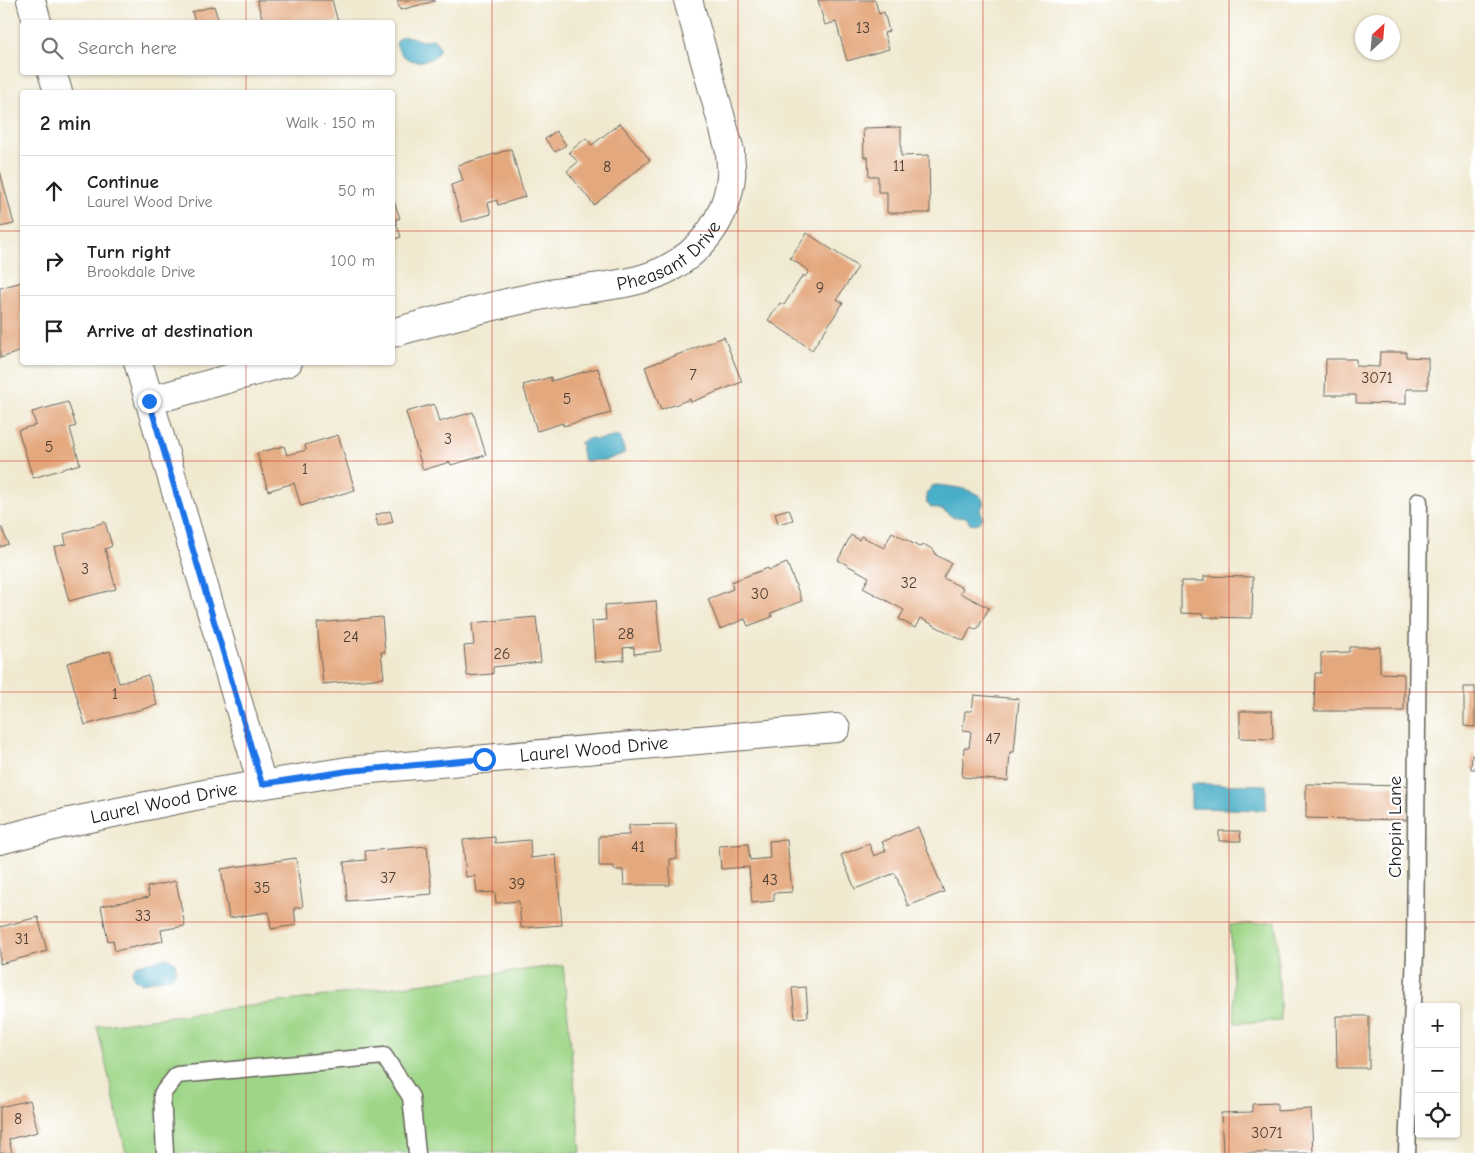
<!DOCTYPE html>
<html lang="en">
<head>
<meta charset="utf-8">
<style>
  :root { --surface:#fff; --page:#f2f2f2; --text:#222; --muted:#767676; --line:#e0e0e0 }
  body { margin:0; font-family:"Comic Neue",sans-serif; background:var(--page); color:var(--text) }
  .controls { position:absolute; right:15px; bottom:15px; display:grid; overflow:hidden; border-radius:5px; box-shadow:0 1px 4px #0004 }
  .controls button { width:45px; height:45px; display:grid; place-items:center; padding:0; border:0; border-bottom:1px solid var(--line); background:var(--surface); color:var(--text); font:25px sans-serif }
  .compass { position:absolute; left:1355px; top:15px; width:45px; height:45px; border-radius:50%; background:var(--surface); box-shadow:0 1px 4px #0004; rotate:26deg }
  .stop { position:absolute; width:15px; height:15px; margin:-11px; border:4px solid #1a73e8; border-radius:50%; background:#fff }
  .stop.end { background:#1a73e8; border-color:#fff; box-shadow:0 1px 5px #0008 }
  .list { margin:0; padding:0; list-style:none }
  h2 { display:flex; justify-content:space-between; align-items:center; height:65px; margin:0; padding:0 20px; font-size:21px }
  h2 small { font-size:16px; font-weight:400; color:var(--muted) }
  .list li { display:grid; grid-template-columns:32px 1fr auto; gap:15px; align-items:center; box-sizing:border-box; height:70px; padding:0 20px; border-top:1px solid var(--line) }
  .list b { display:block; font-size:19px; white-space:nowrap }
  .list p { margin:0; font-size:16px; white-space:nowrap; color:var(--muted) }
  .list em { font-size:16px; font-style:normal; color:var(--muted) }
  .icon { flex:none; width:28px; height:28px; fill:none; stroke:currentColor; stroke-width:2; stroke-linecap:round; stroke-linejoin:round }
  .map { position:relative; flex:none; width:1475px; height:1153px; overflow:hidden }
  .search { position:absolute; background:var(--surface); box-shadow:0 1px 4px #0004; left:20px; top:20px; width:375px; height:55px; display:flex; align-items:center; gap:12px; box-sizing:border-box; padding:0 18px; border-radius:5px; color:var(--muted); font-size:19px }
  .panel { position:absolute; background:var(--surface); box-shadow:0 1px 4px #0004; left:20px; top:90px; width:375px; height:275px; border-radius:5px }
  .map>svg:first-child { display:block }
</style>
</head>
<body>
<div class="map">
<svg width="1475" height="1153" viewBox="0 0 1475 1153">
  <rect width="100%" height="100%" fill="#fff"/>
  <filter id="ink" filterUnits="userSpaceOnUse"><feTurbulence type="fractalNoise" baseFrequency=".02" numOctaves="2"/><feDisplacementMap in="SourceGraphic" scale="10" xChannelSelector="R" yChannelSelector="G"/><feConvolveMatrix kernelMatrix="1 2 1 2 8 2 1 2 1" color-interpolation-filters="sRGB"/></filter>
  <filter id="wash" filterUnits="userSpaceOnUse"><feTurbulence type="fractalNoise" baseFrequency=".0096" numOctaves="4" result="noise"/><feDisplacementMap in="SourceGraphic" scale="20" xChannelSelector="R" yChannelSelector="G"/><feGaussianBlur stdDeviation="1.12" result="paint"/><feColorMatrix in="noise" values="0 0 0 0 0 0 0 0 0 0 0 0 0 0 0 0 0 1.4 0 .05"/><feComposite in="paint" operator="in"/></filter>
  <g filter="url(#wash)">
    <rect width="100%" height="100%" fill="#f0e9d0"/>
    <path fill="#9ed687" stroke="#5d7952" d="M 1276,922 L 1281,1021 L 1235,1023 L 1230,925 Z
      M 563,965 L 581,1153 L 126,1153 L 97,1026 Z"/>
    <path fill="#49aec8" stroke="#326572" d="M 403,36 L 411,37 L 422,41 L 432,39 C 458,54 407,78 396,44 L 398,40 Z
      M 620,436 L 625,453 L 607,460 L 584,461 L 581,448 L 583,445 L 579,443 L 591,438 L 597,440 Z
      M 936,485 C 947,486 996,490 980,510 L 983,517 C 980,523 977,525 970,523 L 966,517 L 954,518 L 943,510 L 931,507 L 927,503 L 926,494 L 932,486 Z
      M 1191,784 L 1266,785 L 1266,810 L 1191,808 Z
      M 168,958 L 175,962 L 176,971 L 172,977 L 142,983 L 134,979 L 132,971 L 138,964 Z"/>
    <g id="blocks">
      <path fill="#e4a87e" d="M 257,0 L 332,0 L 338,22 L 263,22 Z
        M 397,0 L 435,0 L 435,1 L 400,10 Z
        M 818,0 L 875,0 L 879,14 L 884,12 L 889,31 L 884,33 L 889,49 L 847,61 L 836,22 L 825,25 Z
        M 214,6 L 219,22 L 195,22 L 192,12 Z
        M 620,123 L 650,160 L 594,205 L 567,171 L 578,162 L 569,152 L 586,138 L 592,145 Z
        M 901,127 L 901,156 L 929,155 L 930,213 L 887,213 L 887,192 L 878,192 L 878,176 L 869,176 L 868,157 L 864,157 L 863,128 Z
        M 556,131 L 566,145 L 555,152 L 545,139 Z
        M 511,149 L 525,197 L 498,205 L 497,200 L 488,203 L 491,214 L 462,222 L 451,185 L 463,181 L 458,165 Z
        M 0,171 L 14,224 L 0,227 Z
        M 392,196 L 400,218 L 395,220 L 401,237 L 392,240 Z
        M 807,233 L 858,267 L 837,299 L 843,303 L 812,350 L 768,320 L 780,303 L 784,305 L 803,275 L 805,277 L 809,271 L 790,258 Z
        M 22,282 L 22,351 L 0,358 L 0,288 Z
        M 724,337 L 742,382 L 691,402 L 690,399 L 661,410 L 645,367 Z
        M 1380,352 L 1406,352 L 1406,357 L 1428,358 L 1428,389 L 1406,389 L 1406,404 L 1356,403 L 1356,395 L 1325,395 L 1326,359 L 1356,359 L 1356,366 L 1379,367 Z
        M 598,368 L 611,413 L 563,426 L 563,423 L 537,431 L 523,385 L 551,377 L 551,381 Z
        M 68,402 L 76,426 L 70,428 L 80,464 L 33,478 L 18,430 L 36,425 L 32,412 Z
        M 434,404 L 439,422 L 473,412 L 486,455 L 451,465 L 450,462 L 423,470 L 406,412 Z
        M 338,435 L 355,490 L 301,506 L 294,483 L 268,491 L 257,453 L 284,446 L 287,455 L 306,450 L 305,445 Z
        M 789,509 L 793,520 L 778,524 L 775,513 Z
        M 390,511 L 393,522 L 378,526 L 375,515 Z
        M 105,522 L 112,546 L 105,549 L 116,589 L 69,601 L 54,547 L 66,544 L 64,534 Z
        M 0,528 L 2,528 L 8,544 L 0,547 Z
        M 892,532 L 919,547 L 925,545 L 934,550 L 936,555 L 951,563 L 943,578 L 963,588 L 960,593 L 989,608 L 977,630 L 971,627 L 964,641 L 920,618 L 915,628 L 899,619 L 904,610 L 863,588 L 869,577 L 838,560 L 851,535 L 859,540 L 861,536 L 884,548 Z
        M 787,563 L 802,601 L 771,613 L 772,617 L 748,626 L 745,619 L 720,629 L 708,599 L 733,589 L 731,582 L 768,568 L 769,570 Z
        M 1204,576 L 1253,577 L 1252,618 L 1204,617 L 1204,614 L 1181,613 L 1181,581 L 1204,581 Z
        M 656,601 L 661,651 L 634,654 L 634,647 L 623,648 L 624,660 L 595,662 L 592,621 L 606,620 L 605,605 Z
        M 382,617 L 385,652 L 381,652 L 384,678 L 323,684 L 317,623 Z
        M 536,617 L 541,662 L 493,667 L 493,674 L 467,676 L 464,646 L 474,645 L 472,623 Z
        M 1350,647 L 1380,647 L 1380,673 L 1404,674 L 1404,711 L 1314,711 L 1315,673 L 1321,673 L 1321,653 L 1350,652 Z
        M 110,651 L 119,683 L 148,675 L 157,705 L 85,725 L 67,663 Z
        M 1464,687 L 1475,687 L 1475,727 L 1464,726 Z
        M 974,695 L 1019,699 L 1014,752 L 1010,752 L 1008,781 L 962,777 L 964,747 L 969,748 L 971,731 L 963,730 L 965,711 L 972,711 Z
        M 1240,711 L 1272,711 L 1273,739 L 1240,738 Z
        M 1472,755 L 1475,755 L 1475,769 L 1471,769 Z
        M 1306,784 L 1407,786 L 1407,820 L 1306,818 Z
        M 676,824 L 677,859 L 670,859 L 670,885 L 624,885 L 623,870 L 614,870 L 614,866 L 599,866 L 599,836 L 629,835 L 629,825 Z
        M 918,827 L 944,892 L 908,906 L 895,873 L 855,889 L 841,855 L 869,844 L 874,856 L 886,851 L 882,842 Z
        M 1219,831 L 1240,831 L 1241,841 L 1219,841 Z
        M 495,837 L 495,843 L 530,840 L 531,858 L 556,855 L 562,925 L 521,928 L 519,901 L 496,903 L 495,892 L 477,893 L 475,876 L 466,877 L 463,840 Z
        M 787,840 L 792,892 L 774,893 L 774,901 L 752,903 L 749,867 L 721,869 L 719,846 L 748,844 L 750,860 L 770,858 L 769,841 Z
        M 427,846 L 432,894 L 347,901 L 344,862 L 366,860 L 365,851 Z
        M 296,858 L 303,907 L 294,908 L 296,925 L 271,929 L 269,912 L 229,918 L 221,869 Z
        M 176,881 L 185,926 L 161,930 L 163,941 L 115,951 L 113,940 L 108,941 L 101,906 L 149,897 L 147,887 Z
        M 38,917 L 47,951 L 0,964 L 0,927 Z
        M 806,987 L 808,1017 L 795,1018 L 792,988 Z
        M 1336,1016 L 1369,1016 L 1369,1068 L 1337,1068 Z
        M 30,1100 L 38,1132 L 9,1139 L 12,1153 L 0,1153 L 0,1107 Z
        M 1277,1103 L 1277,1111 L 1311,1109 L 1313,1153 L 1223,1153 L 1221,1113 L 1252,1112 L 1252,1104 Z"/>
    </g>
  </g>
  <g filter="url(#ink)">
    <use href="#blocks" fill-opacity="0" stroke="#66645b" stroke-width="1"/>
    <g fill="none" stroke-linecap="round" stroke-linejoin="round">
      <defs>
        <path id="service" d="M 165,1153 L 162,1094 L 177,1075 L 384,1056 L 411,1097 L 417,1153
          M 1407,1153 L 1415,952 L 1419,501"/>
        <g id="minor">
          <path d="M 31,0 L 37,22"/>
          <path d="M 52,72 L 58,92"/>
          <path id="s1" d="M 392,333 C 442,319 493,305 544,295 C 575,289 607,288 638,280 C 688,267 725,230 731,177 C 732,169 730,160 730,151 L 688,0"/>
          <path d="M 138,362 L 262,784"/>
          <path d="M 149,401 L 288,362"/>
          <path id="s2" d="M 0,840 L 65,823 L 209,793 L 348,771 L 836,728"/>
        </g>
      </defs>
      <use href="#service" stroke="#66645b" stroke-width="19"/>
      <use href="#minor" stroke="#66645b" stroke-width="30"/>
      <use href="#service" stroke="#fff" stroke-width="16"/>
      <use href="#minor" stroke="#fff" stroke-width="28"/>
    </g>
  </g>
  <g fill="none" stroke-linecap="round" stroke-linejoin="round" filter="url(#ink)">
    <path stroke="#1a73e8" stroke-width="6" d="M 149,401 L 262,784 L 348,771 L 484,759"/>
  </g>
  <path fill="none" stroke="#c8321e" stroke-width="1" stroke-opacity="0.55" d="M 246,0 L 246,22M 492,0 L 492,1153M 738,0 L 738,1153M 983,0 L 983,1153M 1229,0 L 1229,1153M 246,72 L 246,92M 0,231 L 22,231M 392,231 L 1475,231M 246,362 L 246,1153M 0,461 L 1475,461M 0,692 L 1475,692M 0,922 L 1475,922"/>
  <g text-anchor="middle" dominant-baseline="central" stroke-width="5" stroke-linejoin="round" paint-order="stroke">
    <g font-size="16" fill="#4e3f34">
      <text x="863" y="28">13</text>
      <text x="899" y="166">11</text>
      <text x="607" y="167">8</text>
      <text x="820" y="288">9</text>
      <text x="693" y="375">7</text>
      <text x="1377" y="378">3071</text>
      <text x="567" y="399">5</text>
      <text x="448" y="439">3</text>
      <text x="49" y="447">5</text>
      <text x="305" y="469">1</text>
      <text x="85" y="569">3</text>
      <text x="909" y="583">32</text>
      <text x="760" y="594">30</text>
      <text x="626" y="634">28</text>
      <text x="351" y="637">24</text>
      <text x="502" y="654">26</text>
      <text x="115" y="694">1</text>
      <text x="993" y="739">47</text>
      <text x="638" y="847">41</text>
      <text x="388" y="878">37</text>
      <text x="770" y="880">43</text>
      <text x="517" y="884">39</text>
      <text x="262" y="888">35</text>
      <text x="143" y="916">33</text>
      <text x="22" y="939">31</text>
      <text x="18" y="1119">8</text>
      <text x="1267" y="1133">3071</text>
    </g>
    <g font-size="19" fill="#1c1c1c" stroke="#fff">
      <text stroke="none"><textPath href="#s1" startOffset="291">Pheasant Drive</textPath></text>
      <text stroke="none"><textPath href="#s2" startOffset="602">Laurel Wood Drive</textPath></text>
      <text stroke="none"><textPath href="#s2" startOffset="168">Laurel Wood Drive</textPath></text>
      <text transform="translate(1395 827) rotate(-90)">Chopin Lane</text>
    </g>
  </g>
</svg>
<div class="controls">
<button>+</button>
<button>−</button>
<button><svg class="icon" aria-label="locate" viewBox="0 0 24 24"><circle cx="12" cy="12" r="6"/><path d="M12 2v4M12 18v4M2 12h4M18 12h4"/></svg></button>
</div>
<svg class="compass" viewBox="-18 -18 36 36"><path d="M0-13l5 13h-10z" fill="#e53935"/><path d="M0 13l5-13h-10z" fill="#767676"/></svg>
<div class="stop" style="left:484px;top:759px"></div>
<div class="stop end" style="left:149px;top:401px"></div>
<div class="search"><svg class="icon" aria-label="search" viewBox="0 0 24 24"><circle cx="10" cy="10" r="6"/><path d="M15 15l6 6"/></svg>Search here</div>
<section class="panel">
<h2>2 min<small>Walk · 150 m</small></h2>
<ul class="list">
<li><svg class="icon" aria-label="ahead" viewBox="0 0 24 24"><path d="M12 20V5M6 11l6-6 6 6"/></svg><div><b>Continue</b><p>Laurel Wood Drive</p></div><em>50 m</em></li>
<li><svg class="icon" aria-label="right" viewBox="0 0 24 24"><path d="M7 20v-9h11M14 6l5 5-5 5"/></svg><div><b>Turn right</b><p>Brookdale Drive</p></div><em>100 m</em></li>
<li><svg class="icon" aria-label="arrive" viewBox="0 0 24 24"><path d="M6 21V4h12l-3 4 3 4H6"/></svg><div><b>Arrive at destination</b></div></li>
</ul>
</section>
</div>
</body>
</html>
